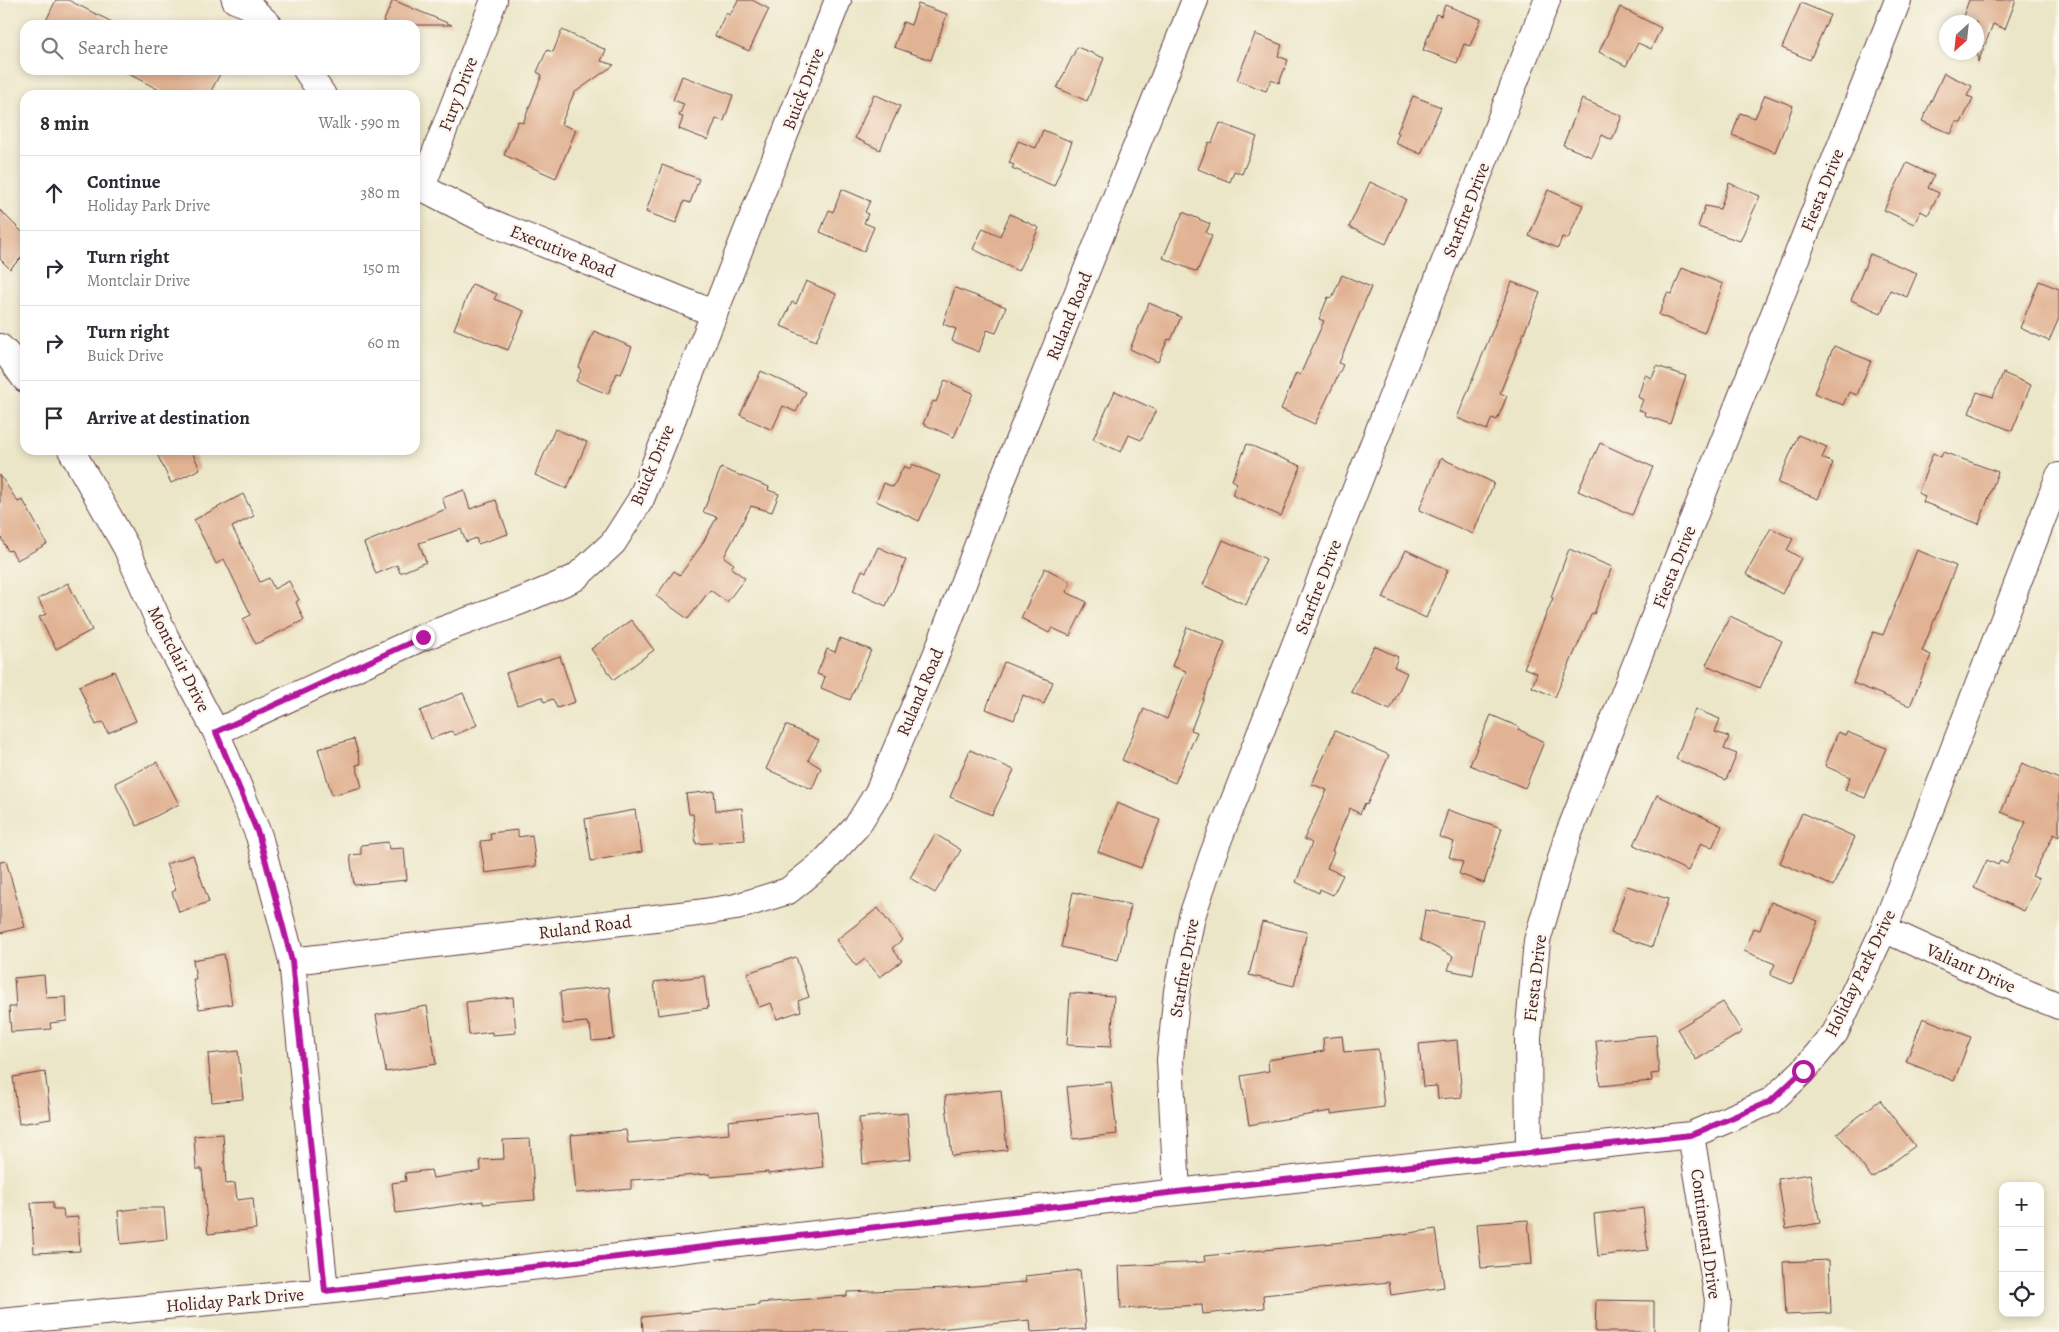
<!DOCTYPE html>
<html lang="en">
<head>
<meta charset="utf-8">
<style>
  :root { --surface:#fff; --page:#f7f7f7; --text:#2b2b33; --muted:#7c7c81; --line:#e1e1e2 }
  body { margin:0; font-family:Alegreya,serif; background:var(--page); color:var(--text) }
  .controls { position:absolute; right:15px; bottom:15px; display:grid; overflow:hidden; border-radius:10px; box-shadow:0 2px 8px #0003 }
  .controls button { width:45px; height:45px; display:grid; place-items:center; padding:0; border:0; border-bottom:1px solid var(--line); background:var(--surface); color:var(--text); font:25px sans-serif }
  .compass { position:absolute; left:1939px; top:15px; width:45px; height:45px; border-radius:50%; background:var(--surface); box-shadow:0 2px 8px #0003; rotate:207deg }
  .stop { position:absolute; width:15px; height:15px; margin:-11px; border:4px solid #b5179e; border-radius:50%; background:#fff }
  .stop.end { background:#b5179e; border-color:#fff; box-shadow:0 1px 5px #0008 }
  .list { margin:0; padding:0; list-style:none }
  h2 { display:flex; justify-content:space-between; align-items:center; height:65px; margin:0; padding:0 20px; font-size:21px }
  h2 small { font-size:16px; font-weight:400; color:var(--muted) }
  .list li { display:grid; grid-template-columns:32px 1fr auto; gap:15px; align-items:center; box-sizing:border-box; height:75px; padding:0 20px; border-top:1px solid var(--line) }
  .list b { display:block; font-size:19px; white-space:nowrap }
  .list p { margin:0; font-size:16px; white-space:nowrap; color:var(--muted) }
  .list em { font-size:16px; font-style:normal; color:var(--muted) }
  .icon { flex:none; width:28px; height:28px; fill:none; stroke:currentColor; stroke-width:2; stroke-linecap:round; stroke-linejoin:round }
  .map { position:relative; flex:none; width:2059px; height:1332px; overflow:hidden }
  .search { position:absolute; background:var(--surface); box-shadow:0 2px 8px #0003; left:20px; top:20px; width:400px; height:55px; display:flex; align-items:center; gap:12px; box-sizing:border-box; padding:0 18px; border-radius:15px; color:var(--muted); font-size:19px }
  .panel { position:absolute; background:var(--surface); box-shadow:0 2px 8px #0003; left:20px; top:90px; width:400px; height:365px; border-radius:15px }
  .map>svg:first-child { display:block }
</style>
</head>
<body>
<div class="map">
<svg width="2059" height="1332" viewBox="0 0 2059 1332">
  <rect width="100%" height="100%" fill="#fbf7ec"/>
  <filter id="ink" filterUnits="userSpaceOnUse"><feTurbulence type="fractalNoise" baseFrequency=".02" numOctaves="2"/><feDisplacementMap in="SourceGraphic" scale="10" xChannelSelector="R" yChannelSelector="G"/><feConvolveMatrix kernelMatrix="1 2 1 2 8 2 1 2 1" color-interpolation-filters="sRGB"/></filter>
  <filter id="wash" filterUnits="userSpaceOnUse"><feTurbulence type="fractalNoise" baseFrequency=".0096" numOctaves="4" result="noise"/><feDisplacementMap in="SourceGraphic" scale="20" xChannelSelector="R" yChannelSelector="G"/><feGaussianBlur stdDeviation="1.12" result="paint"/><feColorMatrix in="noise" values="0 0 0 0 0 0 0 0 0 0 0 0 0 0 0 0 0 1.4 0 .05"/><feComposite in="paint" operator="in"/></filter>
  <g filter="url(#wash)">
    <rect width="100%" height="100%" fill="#ece6c8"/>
    <g id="blocks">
      <path fill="#e1b293" d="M 56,0 L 68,0 L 118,25 L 44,25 Z
        M 393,0 L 452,25 L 382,25 Z
        M 738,0 L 752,0 L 769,9 L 749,51 L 715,36 L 726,13 L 730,15 Z
        M 1969,0 L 2016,0 L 2005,29 L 1993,24 L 1978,62 L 1976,22 L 1961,22 Z
        M 1801,3 L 1830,15 L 1810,60 L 1782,48 Z
        M 918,4 L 947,14 L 931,60 L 894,47 L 903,22 L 911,25 Z
        M 1445,5 L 1481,19 L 1470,46 L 1464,44 L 1457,63 L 1423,50 L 1436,14 L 1441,16 Z
        M 1620,7 L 1661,28 L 1651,49 L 1638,43 L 1626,66 L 1599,52 Z
        M 562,30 L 606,50 L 601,61 L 614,65 L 574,93 L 561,124 L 576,130 L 556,178 L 504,155 L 518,121 L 523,123 L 542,75 L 537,72 L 547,50 L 553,52 Z
        M 1255,34 L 1282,45 L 1278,56 L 1288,60 L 1279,83 L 1271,80 L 1266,91 L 1237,80 Z
        M 1077,47 L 1104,58 L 1087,101 L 1057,88 Z
        M 121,70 L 222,70 L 209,95 L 169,95 Z
        M 1944,73 L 1972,86 L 1967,96 L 1973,98 L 1961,123 L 1957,121 L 1951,134 L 1922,121 Z
        M 682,76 L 733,95 L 724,121 L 716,119 L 708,140 L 679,129 L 683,117 L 679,116 L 684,104 L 673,100 Z
        M 874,94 L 900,106 L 880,150 L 855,138 Z
        M 1765,95 L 1793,106 L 1775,152 L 1732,135 L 1740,113 L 1755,118 Z
        M 1413,96 L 1441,107 L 1421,154 L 1395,143 L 1399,133 L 1397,132 Z
        M 1582,99 L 1622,116 L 1612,140 L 1602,135 L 1592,157 L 1563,145 Z
        M 1220,123 L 1257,137 L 1242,174 L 1234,171 L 1230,182 L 1198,169 L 1209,142 L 1212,143 Z
        M 1043,130 L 1072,142 L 1054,186 L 1012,168 L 1014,165 L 1009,163 L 1018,141 L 1036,148 Z
        M 1907,163 L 1934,176 L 1928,188 L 1939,193 L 1928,215 L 1921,211 L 1914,224 L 1884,210 Z
        M 662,165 L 699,179 L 690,203 L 684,201 L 676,223 L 646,212 Z
        M 1370,182 L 1406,199 L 1386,244 L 1349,227 Z
        M 1729,183 L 1760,196 L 1740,241 L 1698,227 L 1705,206 L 1720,209 Z
        M 842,189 L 870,201 L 865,212 L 868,214 L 864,223 L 874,227 L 864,251 L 820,232 L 829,210 L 833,212 Z
        M 1548,190 L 1583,205 L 1568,239 L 1562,237 L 1558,248 L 1529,236 Z
        M 0,210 L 25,235 L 25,254 L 10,269 L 0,259 Z
        M 1183,212 L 1210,224 L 1206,233 L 1212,236 L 1197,272 L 1163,258 Z
        M 1010,214 L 1039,228 L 1018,271 L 973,249 L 983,228 L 1000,236 Z
        M 1870,254 L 1917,273 L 1907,297 L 1890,290 L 1881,313 L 1851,300 Z
        M 1682,268 L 1723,284 L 1704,333 L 1659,315 L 1667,293 L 1672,294 Z
        M 1342,275 L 1371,287 L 1339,363 L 1343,365 L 1315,424 L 1281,409 L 1296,373 L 1300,375 L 1324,321 L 1319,319 L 1328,297 L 1332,298 Z
        M 806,281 L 836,294 L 816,341 L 781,326 L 792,302 L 796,304 Z
        M 2039,281 L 2059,289 L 2059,318 L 2049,341 L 2020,328 Z
        M 1512,282 L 1540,293 L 1500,393 L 1507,396 L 1497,420 L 1492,418 L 1487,430 L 1457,418 Z
        M 472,284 L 497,294 L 494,299 L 524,311 L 508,350 L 454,329 Z
        M 955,288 L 1006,307 L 996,333 L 987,330 L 979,352 L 952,341 L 956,329 L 943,324 Z
        M 1149,303 L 1181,317 L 1171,340 L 1168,339 L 1158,362 L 1130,349 Z
        M 594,331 L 632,347 L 621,374 L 617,373 L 608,394 L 576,381 L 581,371 L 579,367 Z
        M 1834,346 L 1871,361 L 1857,395 L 1849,392 L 1843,405 L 1814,393 Z
        M 1657,366 L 1686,376 L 1670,424 L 1644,415 L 1645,412 L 1639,410 L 1643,400 L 1638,397 L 1645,375 L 1652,378 Z
        M 761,371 L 806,392 L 796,412 L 783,406 L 772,430 L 740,415 Z
        M 2003,373 L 2031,385 L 2012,431 L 1969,413 L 1977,392 L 1993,397 Z
        M 945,380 L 973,393 L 954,437 L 923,424 L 933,401 L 936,402 Z
        M 1115,391 L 1156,410 L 1141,440 L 1129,435 L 1121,452 L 1093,439 Z
        M 555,429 L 587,442 L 567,489 L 535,475 Z
        M 1798,435 L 1827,447 L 1822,458 L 1833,463 L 1818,499 L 1778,483 Z
        M 1600,443 L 1653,467 L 1632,515 L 1578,491 Z
        M 1247,444 L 1301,466 L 1281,516 L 1232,495 L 1237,483 L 1232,480 Z
        M 155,450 L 191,450 L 200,469 L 171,483 Z
        M 1943,452 L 1998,472 L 1979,524 L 1923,502 L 1925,496 L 1918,493 L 1933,453 L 1941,457 Z
        M 1441,458 L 1494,483 L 1473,534 L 1419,510 Z
        M 912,464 L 940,476 L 919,521 L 876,501 L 884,483 L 893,487 L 904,466 L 910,469 Z
        M 721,468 L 769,487 L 768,490 L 779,494 L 772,512 L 751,506 L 724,557 L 734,564 L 731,568 L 745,578 L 727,602 L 710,590 L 688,619 L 656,596 L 674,571 L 680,575 L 701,546 L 717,517 L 703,512 Z
        M 0,475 L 18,502 L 23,500 L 47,544 L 17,560 L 11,550 L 8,551 L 0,536 Z
        M 464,490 L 470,509 L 496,500 L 508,534 L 478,544 L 476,538 L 466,542 L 461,529 L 419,543 L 426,562 L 400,573 L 397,565 L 376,574 L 364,543 L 446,509 L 442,498 Z
        M 243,494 L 254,516 L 232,527 L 260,582 L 269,578 L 274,589 L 289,581 L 299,600 L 296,602 L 304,620 L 256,644 L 243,619 L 251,615 L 224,559 L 216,564 L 194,520 Z
        M 1771,528 L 1793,539 L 1787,550 L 1801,558 L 1782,594 L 1746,574 Z
        M 1223,540 L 1266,559 L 1246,605 L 1203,585 Z
        M 878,547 L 906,560 L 886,606 L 853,591 L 862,570 L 866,572 Z
        M 1569,549 L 1612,567 L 1594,614 L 1592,613 L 1555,697 L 1532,687 L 1537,673 L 1524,668 L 1553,598 L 1551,597 Z
        M 1406,550 L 1448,570 L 1426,618 L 1383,598 Z
        M 1917,550 L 1956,566 L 1922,651 L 1931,655 L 1910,706 L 1853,683 L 1873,632 L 1883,635 Z
        M 1045,568 L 1071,582 L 1066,592 L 1087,602 L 1070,636 L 1052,628 L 1049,633 L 1021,618 Z
        M 68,583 L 92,630 L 56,649 L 39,617 L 46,614 L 38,599 Z
        M 1730,616 L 1782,641 L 1760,688 L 1706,665 Z
        M 631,620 L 654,650 L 614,680 L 591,649 Z
        M 1187,627 L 1225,642 L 1191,730 L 1197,732 L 1175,783 L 1122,760 L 1144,709 L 1167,719 L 1186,671 L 1172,666 Z
        M 840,638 L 871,650 L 850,700 L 821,688 L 825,677 L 817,674 L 827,649 L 835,652 Z
        M 1374,646 L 1398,657 L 1394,667 L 1407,673 L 1390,710 L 1351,692 Z
        M 560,656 L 575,702 L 557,708 L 553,699 L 544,702 L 542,697 L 517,705 L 506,673 Z
        M 1004,662 L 1053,682 L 1044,704 L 1023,695 L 1014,720 L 986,709 Z
        M 114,671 L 136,721 L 108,733 L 103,722 L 96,725 L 79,686 Z
        M 463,693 L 477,725 L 455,735 L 451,731 L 431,739 L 420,711 Z
        M 1695,709 L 1720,719 L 1715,732 L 1729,737 L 1724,749 L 1737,754 L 1726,780 L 1676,759 Z
        M 1491,715 L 1519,727 L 1518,729 L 1544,742 L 1525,788 L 1470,765 Z
        M 786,725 L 819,740 L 808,760 L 821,768 L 812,789 L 766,769 Z
        M 1335,731 L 1389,755 L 1367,805 L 1365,803 L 1360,814 L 1350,808 L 1332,851 L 1334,852 L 1327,868 L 1343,875 L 1333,895 L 1320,889 L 1319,893 L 1296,882 L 1312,843 L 1304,839 L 1327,790 L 1312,784 Z
        M 1838,732 L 1845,735 L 1847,732 L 1886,748 L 1865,798 L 1845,790 L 1850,777 L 1825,766 Z
        M 354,739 L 361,764 L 356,765 L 362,787 L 332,795 L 318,749 Z
        M 970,750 L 1014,770 L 992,815 L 950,797 Z
        M 157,762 L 179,804 L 137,826 L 115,783 Z
        M 2022,763 L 2059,779 L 2059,837 L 2054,834 L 2032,876 L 2039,879 L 2024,911 L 1974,888 L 1987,860 L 1998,865 L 2000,861 L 2007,864 L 2026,822 L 2001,812 Z
        M 714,791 L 716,811 L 742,808 L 745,840 L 696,844 L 693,814 L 689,814 L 686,794 Z
        M 1657,795 L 1722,826 L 1712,848 L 1701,843 L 1688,871 L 1634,845 Z
        M 1117,803 L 1160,820 L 1141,868 L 1098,852 Z
        M 635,810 L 642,852 L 591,861 L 585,819 Z
        M 1448,810 L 1502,828 L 1484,883 L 1459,874 L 1463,862 L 1449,857 L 1454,842 L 1439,837 Z
        M 1802,813 L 1855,837 L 1833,886 L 1780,863 Z
        M 518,830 L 518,837 L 532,835 L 536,866 L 485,873 L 480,841 L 491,840 L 490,833 Z
        M 935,834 L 961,850 L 935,893 L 910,878 Z
        M 388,842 L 389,849 L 404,848 L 407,880 L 354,885 L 350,855 L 361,854 L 361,845 Z
        M 193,855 L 209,902 L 179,912 L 172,892 L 176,890 L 166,864 Z
        M 6,861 L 25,927 L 0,933 L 0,862 Z
        M 1627,886 L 1668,899 L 1652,947 L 1611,933 Z
        M 1073,892 L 1131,905 L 1118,960 L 1061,947 Z
        M 1771,902 L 1818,921 L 1792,984 L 1770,975 L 1775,964 L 1744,951 L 1753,928 L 1760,930 Z
        M 878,908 L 902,940 L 892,948 L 902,961 L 880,977 L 865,959 L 856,966 L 836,940 Z
        M 1425,910 L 1483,920 L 1473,975 L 1448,970 L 1453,956 L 1420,940 Z
        M 1262,922 L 1307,932 L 1294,986 L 1249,975 Z
        M 224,954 L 232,1004 L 199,1009 L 193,979 L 196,979 L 193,960 Z
        M 796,957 L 809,997 L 798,1001 L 801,1011 L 777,1019 L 771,1003 L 759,1007 L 747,973 Z
        M 44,975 L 46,998 L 66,997 L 67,1021 L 50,1023 L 51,1029 L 11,1032 L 9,1007 L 16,1007 L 14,978 Z
        M 704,976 L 708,1008 L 658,1015 L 654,982 Z
        M 609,987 L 614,1039 L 592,1041 L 590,1025 L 588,1026 L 587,1022 L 563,1024 L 560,992 Z
        M 1070,993 L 1114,996 L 1111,1047 L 1067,1045 Z
        M 513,997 L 516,1033 L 492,1035 L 492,1032 L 469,1035 L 466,1002 Z
        M 1723,1002 L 1742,1032 L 1696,1060 L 1677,1029 Z
        M 427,1006 L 436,1064 L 386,1072 L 376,1015 Z
        M 1923,1018 L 1971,1037 L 1954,1081 L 1906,1062 Z
        M 1656,1035 L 1659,1073 L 1651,1074 L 1652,1081 L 1600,1086 L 1596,1040 Z
        M 1342,1036 L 1344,1052 L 1378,1049 L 1384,1107 L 1331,1114 L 1331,1111 L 1249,1125 L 1241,1076 L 1269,1071 L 1268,1060 L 1324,1051 L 1323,1038 Z
        M 1457,1040 L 1462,1097 L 1438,1099 L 1437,1086 L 1423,1087 L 1419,1044 Z
        M 238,1051 L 243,1099 L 212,1102 L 208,1054 Z
        M 45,1072 L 51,1119 L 19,1124 L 13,1077 Z
        M 1111,1082 L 1117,1134 L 1073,1139 L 1067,1087 Z
        M 1001,1090 L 1007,1150 L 952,1156 L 945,1096 Z
        M 1880,1100 L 1915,1146 L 1872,1178 L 1837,1133 Z
        M 817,1111 L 823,1167 L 768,1174 L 768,1172 L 710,1177 L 710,1174 L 631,1180 L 631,1189 L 576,1193 L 571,1135 L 626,1130 L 628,1143 L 729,1134 L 728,1121 Z
        M 907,1113 L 911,1159 L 863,1164 L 859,1118 Z
        M 223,1134 L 226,1184 L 235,1183 L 237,1200 L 253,1198 L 256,1229 L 208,1234 L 202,1169 L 196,1169 L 194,1136 Z
        M 530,1139 L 535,1200 L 483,1204 L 483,1201 L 396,1213 L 392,1183 L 406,1181 L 405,1173 L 431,1170 L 433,1178 L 481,1171 L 480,1160 L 504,1159 L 503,1140 Z
        M 1810,1174 L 1820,1223 L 1786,1229 L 1778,1179 Z
        M 53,1202 L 53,1209 L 63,1209 L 64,1218 L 78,1217 L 80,1251 L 34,1253 L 31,1203 Z
        M 142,1208 L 164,1208 L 167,1239 L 121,1244 L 118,1211 Z
        M 1643,1208 L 1648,1250 L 1598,1256 L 1594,1214 Z
        M 1528,1220 L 1532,1264 L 1481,1268 L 1477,1224 Z
        M 1436,1229 L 1444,1287 L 1391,1295 L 1389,1282 L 1263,1295 L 1264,1308 L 1203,1314 L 1202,1305 L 1121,1309 L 1119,1266 L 1205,1262 L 1204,1256 L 1383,1238 L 1383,1237 Z
        M 1829,1260 L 1831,1313 L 1786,1315 L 1783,1262 Z
        M 1080,1270 L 1086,1329 L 1031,1332 L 1030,1320 L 908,1332 L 643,1332 L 642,1317 L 759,1305 L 759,1303 L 847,1296 L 847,1292 L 949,1288 L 1026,1282 L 1025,1276 Z
        M 1596,1300 L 1654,1301 L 1654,1332 L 1595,1332 Z"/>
    </g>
  </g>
  <g filter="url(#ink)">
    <use href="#blocks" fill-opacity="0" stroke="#623d43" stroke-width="1"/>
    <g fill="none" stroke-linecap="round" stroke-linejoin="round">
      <defs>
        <path id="minor" d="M 235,0 L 248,5 L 269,25
          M 306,70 L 323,95
          M 415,184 L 483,219 L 713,313
          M 422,187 L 494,0
          M 0,347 L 7,354 L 25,379
          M 71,450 L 126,547 L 165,636 L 216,732 L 259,836 L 292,961 L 325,1291
          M 216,732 L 423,637 L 521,601 L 575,578 L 613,543 L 641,499 L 838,0
          M 1884,929 L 2002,983 L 2059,1006
          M 292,961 L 697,913 L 736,907 L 788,891 L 823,863 L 857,826 L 878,792 L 936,655 L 1002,481 L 1195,0
          M 1691,1135 L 1718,1300 L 1715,1332
          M 1529,1152 L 1528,1037 L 1537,941 L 1567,838 L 1898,0
          M 1177,1192 L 1170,1060 L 1177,991 L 1192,916 L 1213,854 L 1547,0
          M 0,1322 L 325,1291 L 1177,1192 L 1691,1135 L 1771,1101 L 1803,1071 L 1835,1033 L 1884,929 L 2059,476"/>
      </defs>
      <use href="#minor" stroke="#623d43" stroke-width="28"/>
      <use href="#minor" stroke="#fff" stroke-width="26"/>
    </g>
  </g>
  <g fill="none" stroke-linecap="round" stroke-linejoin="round" filter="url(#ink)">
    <path stroke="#b5179e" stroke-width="6" d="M 423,637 L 216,732 L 259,836 L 292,961 L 325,1291 L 1177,1192 L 1691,1135 L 1771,1101 L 1803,1071"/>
  </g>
  <g text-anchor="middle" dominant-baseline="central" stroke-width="5" stroke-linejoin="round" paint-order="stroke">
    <g font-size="18" fill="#4a1f2b" stroke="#fbf7ec">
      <text transform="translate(803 89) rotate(-69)">Buick Drive</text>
      <text transform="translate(458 94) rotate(-69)">Fury Drive</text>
      <text transform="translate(1822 190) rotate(-68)">Fiesta Drive</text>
      <text transform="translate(1466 210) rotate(-69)">Starfire Drive</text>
      <text transform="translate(563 251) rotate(22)">Executive Road</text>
      <text transform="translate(1069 316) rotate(-68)">Ruland Road</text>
      <text transform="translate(652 465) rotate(-67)">Buick Drive</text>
      <text transform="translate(1674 567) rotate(-68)">Fiesta Drive</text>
      <text transform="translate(1318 587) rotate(-69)">Starfire Drive</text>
      <text transform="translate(179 659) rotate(63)">Montclair Drive</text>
      <text transform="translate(920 692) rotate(-67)">Ruland Road</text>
      <text transform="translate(585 927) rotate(-7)">Ruland Road</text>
      <text transform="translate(1184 968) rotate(-80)">Starfire Drive</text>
      <text transform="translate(1971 968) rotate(24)">Valiant Drive</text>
      <text transform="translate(1860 973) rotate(-64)">Holiday Park Drive</text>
      <text transform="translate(1535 978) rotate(-83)">Fiesta Drive</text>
      <text transform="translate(1706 1234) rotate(82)">Continental Drive</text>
      <text transform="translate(235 1300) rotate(-5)">Holiday Park Drive</text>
    </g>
  </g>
</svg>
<div class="controls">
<button>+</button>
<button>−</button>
<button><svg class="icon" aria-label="locate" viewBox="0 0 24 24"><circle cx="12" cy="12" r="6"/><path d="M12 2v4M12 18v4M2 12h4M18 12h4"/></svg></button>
</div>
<svg class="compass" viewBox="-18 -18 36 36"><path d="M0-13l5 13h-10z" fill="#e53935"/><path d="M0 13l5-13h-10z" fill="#7c7c81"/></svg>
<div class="stop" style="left:1803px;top:1071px"></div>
<div class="stop end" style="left:423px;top:637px"></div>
<div class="search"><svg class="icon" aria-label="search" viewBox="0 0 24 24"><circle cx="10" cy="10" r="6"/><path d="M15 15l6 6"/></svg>Search here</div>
<section class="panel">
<h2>8 min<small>Walk · 590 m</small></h2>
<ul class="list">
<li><svg class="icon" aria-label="ahead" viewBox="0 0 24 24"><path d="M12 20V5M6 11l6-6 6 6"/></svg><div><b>Continue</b><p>Holiday Park Drive</p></div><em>380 m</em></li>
<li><svg class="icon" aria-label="right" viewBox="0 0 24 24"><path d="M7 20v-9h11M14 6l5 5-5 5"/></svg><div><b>Turn right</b><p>Montclair Drive</p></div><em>150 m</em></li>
<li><svg class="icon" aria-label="right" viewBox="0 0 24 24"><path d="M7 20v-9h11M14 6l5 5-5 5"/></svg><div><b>Turn right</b><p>Buick Drive</p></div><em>60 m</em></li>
<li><svg class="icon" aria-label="arrive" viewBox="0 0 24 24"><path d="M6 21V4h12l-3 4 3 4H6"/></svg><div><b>Arrive at destination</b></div></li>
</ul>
</section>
</div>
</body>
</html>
